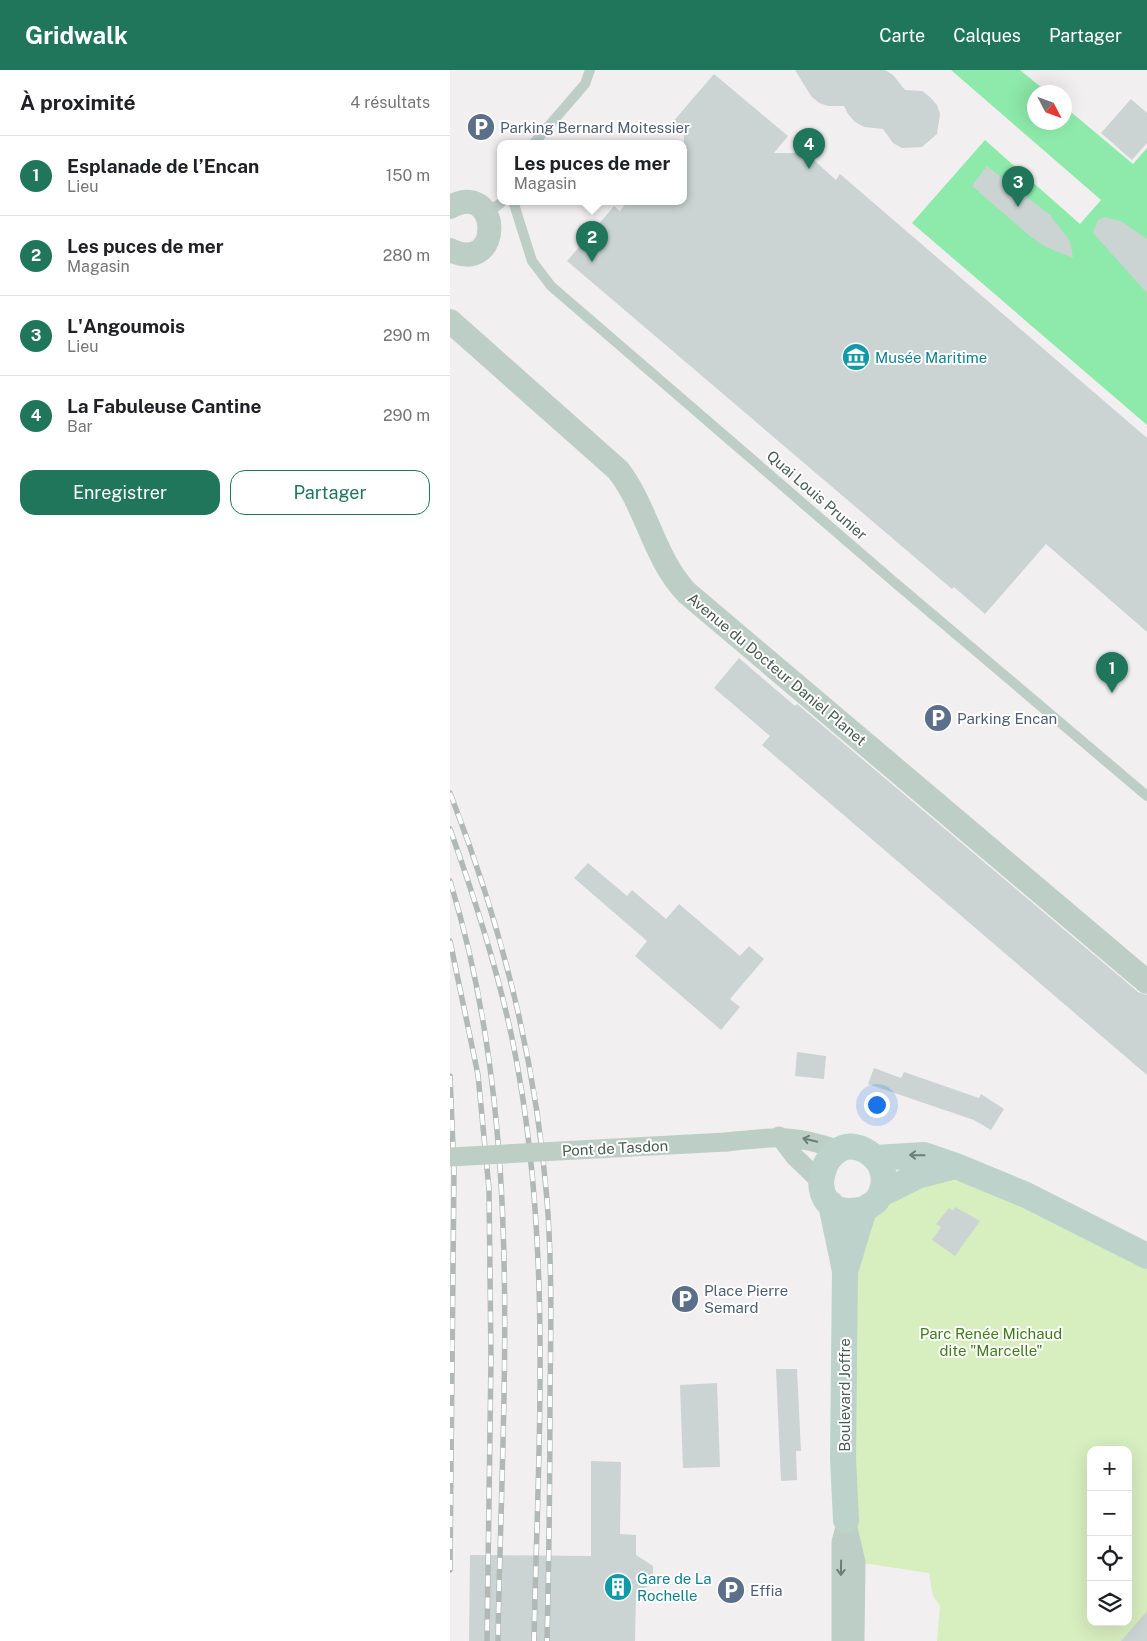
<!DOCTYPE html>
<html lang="fr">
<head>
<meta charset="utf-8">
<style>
  :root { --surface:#fff; --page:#f2f2f2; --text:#202124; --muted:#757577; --line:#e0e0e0; --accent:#1f765b }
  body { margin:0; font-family:"Public Sans",sans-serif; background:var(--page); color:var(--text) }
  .controls { position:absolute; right:15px; bottom:15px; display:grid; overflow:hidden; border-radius:10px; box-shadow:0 5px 20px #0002 }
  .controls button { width:45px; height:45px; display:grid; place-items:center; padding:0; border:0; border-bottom:1px solid var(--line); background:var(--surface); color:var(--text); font:25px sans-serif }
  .compass { position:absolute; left:577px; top:15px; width:45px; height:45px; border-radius:50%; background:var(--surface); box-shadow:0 5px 20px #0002; rotate:131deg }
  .you { position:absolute; left:426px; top:1034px; width:18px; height:18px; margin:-12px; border:4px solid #fff; border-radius:50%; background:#1a73e8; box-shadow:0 0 0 8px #1a73e833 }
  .badge { display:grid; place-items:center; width:32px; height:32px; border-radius:50%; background:var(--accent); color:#fff; font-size:16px; font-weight:700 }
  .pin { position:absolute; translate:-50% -41px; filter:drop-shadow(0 1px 2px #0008) }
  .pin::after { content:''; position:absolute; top:26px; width:18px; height:15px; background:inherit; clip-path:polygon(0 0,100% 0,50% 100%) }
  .popup { position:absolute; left:47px; top:70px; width:190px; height:65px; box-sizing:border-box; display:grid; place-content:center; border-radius:10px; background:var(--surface); filter:drop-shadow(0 1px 4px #0005); font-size:16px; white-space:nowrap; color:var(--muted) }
  .popup b { font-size:19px; color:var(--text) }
  .popup::after { content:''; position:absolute; left:50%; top:100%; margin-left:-10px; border:10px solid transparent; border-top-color:var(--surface) }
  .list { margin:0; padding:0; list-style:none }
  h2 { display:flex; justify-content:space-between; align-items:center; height:65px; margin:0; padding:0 20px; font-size:21px }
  h2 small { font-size:16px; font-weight:400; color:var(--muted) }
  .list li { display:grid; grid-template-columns:32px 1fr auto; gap:15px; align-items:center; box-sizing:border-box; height:80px; padding:0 20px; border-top:1px solid var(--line) }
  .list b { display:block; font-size:19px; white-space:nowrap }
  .list p { margin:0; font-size:16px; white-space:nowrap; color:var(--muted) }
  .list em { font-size:16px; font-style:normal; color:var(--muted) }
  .actions { display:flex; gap:10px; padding:15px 20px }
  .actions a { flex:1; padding:11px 0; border:1px solid var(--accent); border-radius:15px; text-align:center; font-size:18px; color:var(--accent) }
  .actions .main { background:var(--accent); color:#fff }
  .icon { flex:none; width:28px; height:28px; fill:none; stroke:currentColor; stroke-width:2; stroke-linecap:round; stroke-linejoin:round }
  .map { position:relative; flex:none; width:697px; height:1571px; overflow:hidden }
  header { display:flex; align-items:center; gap:30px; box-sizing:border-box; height:70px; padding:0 25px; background:var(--accent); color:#fff }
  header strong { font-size:24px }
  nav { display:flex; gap:28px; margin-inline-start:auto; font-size:18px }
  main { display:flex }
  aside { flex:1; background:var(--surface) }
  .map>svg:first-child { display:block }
</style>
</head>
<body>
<header>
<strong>Gridwalk</strong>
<nav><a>Carte</a><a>Calques</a><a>Partager</a></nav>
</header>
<main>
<aside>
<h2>À proximité<small>4 résultats</small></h2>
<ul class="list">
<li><span class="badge">1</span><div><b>Esplanade de l’Encan</b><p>Lieu</p></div><em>150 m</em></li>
<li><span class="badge">2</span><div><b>Les puces de mer</b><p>Magasin</p></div><em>280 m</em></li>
<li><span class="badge">3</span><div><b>L'Angoumois</b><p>Lieu</p></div><em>290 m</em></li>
<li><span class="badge">4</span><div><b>La Fabuleuse Cantine</b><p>Bar</p></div><em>290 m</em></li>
</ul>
<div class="actions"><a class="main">Enregistrer</a><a>Partager</a></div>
</aside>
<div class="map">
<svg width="697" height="1571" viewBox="0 0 697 1571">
  <rect width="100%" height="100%" fill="#f2eff1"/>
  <path fill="#d7eebf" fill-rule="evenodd" d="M 506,1096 L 697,1186 L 697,1542 L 672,1571 L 487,1571 L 490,1536 L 483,1526 L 479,1503 L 406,1492 L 396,1450 L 409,1158 L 415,1139 ZM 641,1380 L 678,1380 L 678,1552 L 641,1552 Z"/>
  <path fill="#8deaaa" d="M 501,0 L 570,0 L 597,22 L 584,22 L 584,52 L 614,52 L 615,37 L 683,94 L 697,78 L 697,355 L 462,153 L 535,70 L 630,154 L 651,130 Z"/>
  <path fill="#cbd4d2" d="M 345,0 L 435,0 L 443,5 L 455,20 L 472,21 L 480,27 L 487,35 L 490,44 L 487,64 L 472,77 L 452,78 L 443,73 L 433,59 L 414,57 L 405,52 L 398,44 L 394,36 L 378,36 L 369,33 L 361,26 Z
    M 264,4 L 338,66 L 324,83 L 356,83 L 386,110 L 390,104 L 697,368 L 697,562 L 596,474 L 535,544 L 504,517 L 502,519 L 117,191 L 164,136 L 170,141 L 178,131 L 233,131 L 234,64 L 221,54 Z
    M 681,29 L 697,43 L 697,73 L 682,90 L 651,63 Z
    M 537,96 L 600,145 L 620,171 L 623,188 L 596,177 L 581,167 L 522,116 Z
    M 654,147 L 671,151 L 697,169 L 697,223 L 643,163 L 648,150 Z
    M 289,588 L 345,636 L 347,634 L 688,922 L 697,925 L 697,1005 L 312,675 L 320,666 L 264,618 Z
    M 138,793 L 177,826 L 182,820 L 216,849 L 229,834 L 290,886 L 299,876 L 314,889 L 280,929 L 290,937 L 271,960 L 185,886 L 197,871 L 124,808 Z
    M 347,982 L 376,986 L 374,1009 L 345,1006 Z
    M 424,998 L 451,1008 L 454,1002 L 529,1028 L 531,1024 L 554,1039 L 541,1060 L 524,1050 L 418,1014 Z
    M 505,1137 L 530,1151 L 505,1186 L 482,1170 L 491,1157 L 486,1154 L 499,1138 L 503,1141 Z
    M 326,1299 L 347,1299 L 351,1381 L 346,1381 L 347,1410 L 331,1411 Z
    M 267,1313 L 270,1397 L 233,1398 L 230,1315 Z
    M 141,1391 L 171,1392 L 170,1464 L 186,1465 L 186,1485 L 203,1496 L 203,1513 L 186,1523 L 185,1571 L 19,1571 L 20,1485 L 141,1486 Z
    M 697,1541 L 697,1571 L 671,1571 Z"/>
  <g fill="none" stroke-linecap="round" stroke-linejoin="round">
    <path stroke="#bdcec7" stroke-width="10" d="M 84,73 L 135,14 L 140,0
      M 63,131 L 82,191 L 101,216 L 443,511 L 697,726
      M 39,148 L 43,139 L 53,131"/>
    <path stroke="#bdcec7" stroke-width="19" d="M 329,1066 L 345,1087 L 370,1111
      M 276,1072 C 324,1067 343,1063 389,1080
      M 396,1450 L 406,1492 L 405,1571
      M 391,1571 L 391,1472 L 394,1461"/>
    <path stroke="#bdcec7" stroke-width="24" d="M 0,137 C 51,109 54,206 0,180
      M 0,251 L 168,400 C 197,437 204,489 237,523 L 697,912"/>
    <path stroke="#bdd2ca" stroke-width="26" d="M 426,1088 L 474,1085 L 506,1096 L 576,1125 L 697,1186
      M 431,1124 L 467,1106 L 506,1096
      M 381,1134 L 395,1201 L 393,1389 L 396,1450
      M 395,1201 C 399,1191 411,1145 415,1139 C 418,1136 424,1134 427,1130 C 437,1117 436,1097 423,1086 C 373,1044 341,1157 415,1139"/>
    <defs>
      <path id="rail" d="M 0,723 C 51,854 86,989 97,1130 C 102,1195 101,1260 100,1324 C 100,1407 99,1489 97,1571
        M 0,759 C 25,829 48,900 63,973 C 103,1169 88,1373 84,1571
        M 0,811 C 76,1056 52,1318 48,1571
        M 0,871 L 28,1005 L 39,1119 L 41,1289 L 37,1571
        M 0,1006 L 4,1101 L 0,1500"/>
    </defs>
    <use href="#rail" stroke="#b1b9b7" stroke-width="5.5"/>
    <use href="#rail" stroke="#fff" stroke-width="4" stroke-dasharray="11" stroke-linecap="butt"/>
    <path stroke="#bdcec7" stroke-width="19" d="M 0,1087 L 276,1072"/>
  </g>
  <defs><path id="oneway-shaft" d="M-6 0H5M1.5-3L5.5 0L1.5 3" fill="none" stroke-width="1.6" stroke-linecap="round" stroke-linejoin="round" transform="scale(1.25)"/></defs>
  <g stroke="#6a7e76">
    <use href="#oneway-shaft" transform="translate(360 1070) rotate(-166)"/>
    <use href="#oneway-shaft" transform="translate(391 1498) rotate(91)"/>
  </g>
  <use stroke="#6a7f77" href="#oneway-shaft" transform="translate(467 1085) rotate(-179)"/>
  <defs>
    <symbol id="parking-disc" viewBox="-11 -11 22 22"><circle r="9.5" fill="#5c6f8a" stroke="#fff"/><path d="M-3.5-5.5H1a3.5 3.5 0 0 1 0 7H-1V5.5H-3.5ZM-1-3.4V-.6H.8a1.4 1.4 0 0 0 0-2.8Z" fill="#fff"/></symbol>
    <symbol id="museum-disc" viewBox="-11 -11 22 22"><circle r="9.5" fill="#0f9aa8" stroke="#fff"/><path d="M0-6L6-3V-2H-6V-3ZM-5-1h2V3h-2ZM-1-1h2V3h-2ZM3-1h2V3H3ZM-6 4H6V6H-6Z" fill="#fff"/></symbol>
    <symbol id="building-disc" viewBox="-11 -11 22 22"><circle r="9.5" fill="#0f9aa8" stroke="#fff"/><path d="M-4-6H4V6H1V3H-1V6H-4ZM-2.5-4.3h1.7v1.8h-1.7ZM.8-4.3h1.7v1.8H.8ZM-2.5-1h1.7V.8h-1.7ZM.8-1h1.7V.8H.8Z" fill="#fff"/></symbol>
  </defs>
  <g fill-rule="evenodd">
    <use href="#parking-disc" x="15" y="41" width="32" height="32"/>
    <use href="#museum-disc" x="390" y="271" width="32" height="32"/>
    <use href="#parking-disc" x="472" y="632" width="32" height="32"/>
    <use href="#parking-disc" x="219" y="1213" width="32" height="32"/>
    <use href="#building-disc" x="152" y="1501" width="32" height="32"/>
    <use href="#parking-disc" x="265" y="1504" width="32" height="32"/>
  </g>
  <g text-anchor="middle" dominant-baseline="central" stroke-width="4" stroke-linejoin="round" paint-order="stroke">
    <g font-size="15" fill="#4e5e75" stroke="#fff" text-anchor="start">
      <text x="50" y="57">Parking Bernard Moitessier</text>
      <text x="507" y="648">Parking Encan</text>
      <text x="254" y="1220">Place Pierre<tspan x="254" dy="17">Semard</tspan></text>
      <text x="300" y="1520">Effia</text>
    </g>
    <g font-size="15" fill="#0d838f" stroke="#fff" text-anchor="start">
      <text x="425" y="287">Musée Maritime</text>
      <text x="187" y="1508">Gare de La<tspan x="187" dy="17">Rochelle</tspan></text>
    </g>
    <g font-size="15" fill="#475c53" stroke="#fff">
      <text transform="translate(367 425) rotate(41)">Quai Louis Prunier</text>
      <text transform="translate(327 599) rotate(40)">Avenue du Docteur Daniel Planet</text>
      <text transform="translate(165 1078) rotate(-3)">Pont de Tasdon</text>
      <text transform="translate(394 1325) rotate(-90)">Boulevard Joffre</text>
    </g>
    <g font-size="15" fill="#407c19" stroke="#fff">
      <text x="541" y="1263">Parc Renée Michaud<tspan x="541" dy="17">dite "Marcelle"</tspan></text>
    </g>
  </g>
</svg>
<div class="controls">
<button>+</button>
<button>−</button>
<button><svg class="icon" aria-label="locate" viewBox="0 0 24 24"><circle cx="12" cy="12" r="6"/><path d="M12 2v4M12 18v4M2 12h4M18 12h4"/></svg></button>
<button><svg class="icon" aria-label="layers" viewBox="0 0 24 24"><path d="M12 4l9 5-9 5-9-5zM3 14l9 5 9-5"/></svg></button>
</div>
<svg class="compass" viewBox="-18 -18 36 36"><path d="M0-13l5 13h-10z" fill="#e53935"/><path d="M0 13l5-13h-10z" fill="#757577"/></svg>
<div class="you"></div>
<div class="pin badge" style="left:662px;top:623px">1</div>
<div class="pin badge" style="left:142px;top:192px">2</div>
<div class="popup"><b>Les puces de mer</b>Magasin</div>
<div class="pin badge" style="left:568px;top:137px">3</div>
<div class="pin badge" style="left:359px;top:99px">4</div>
</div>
</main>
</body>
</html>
